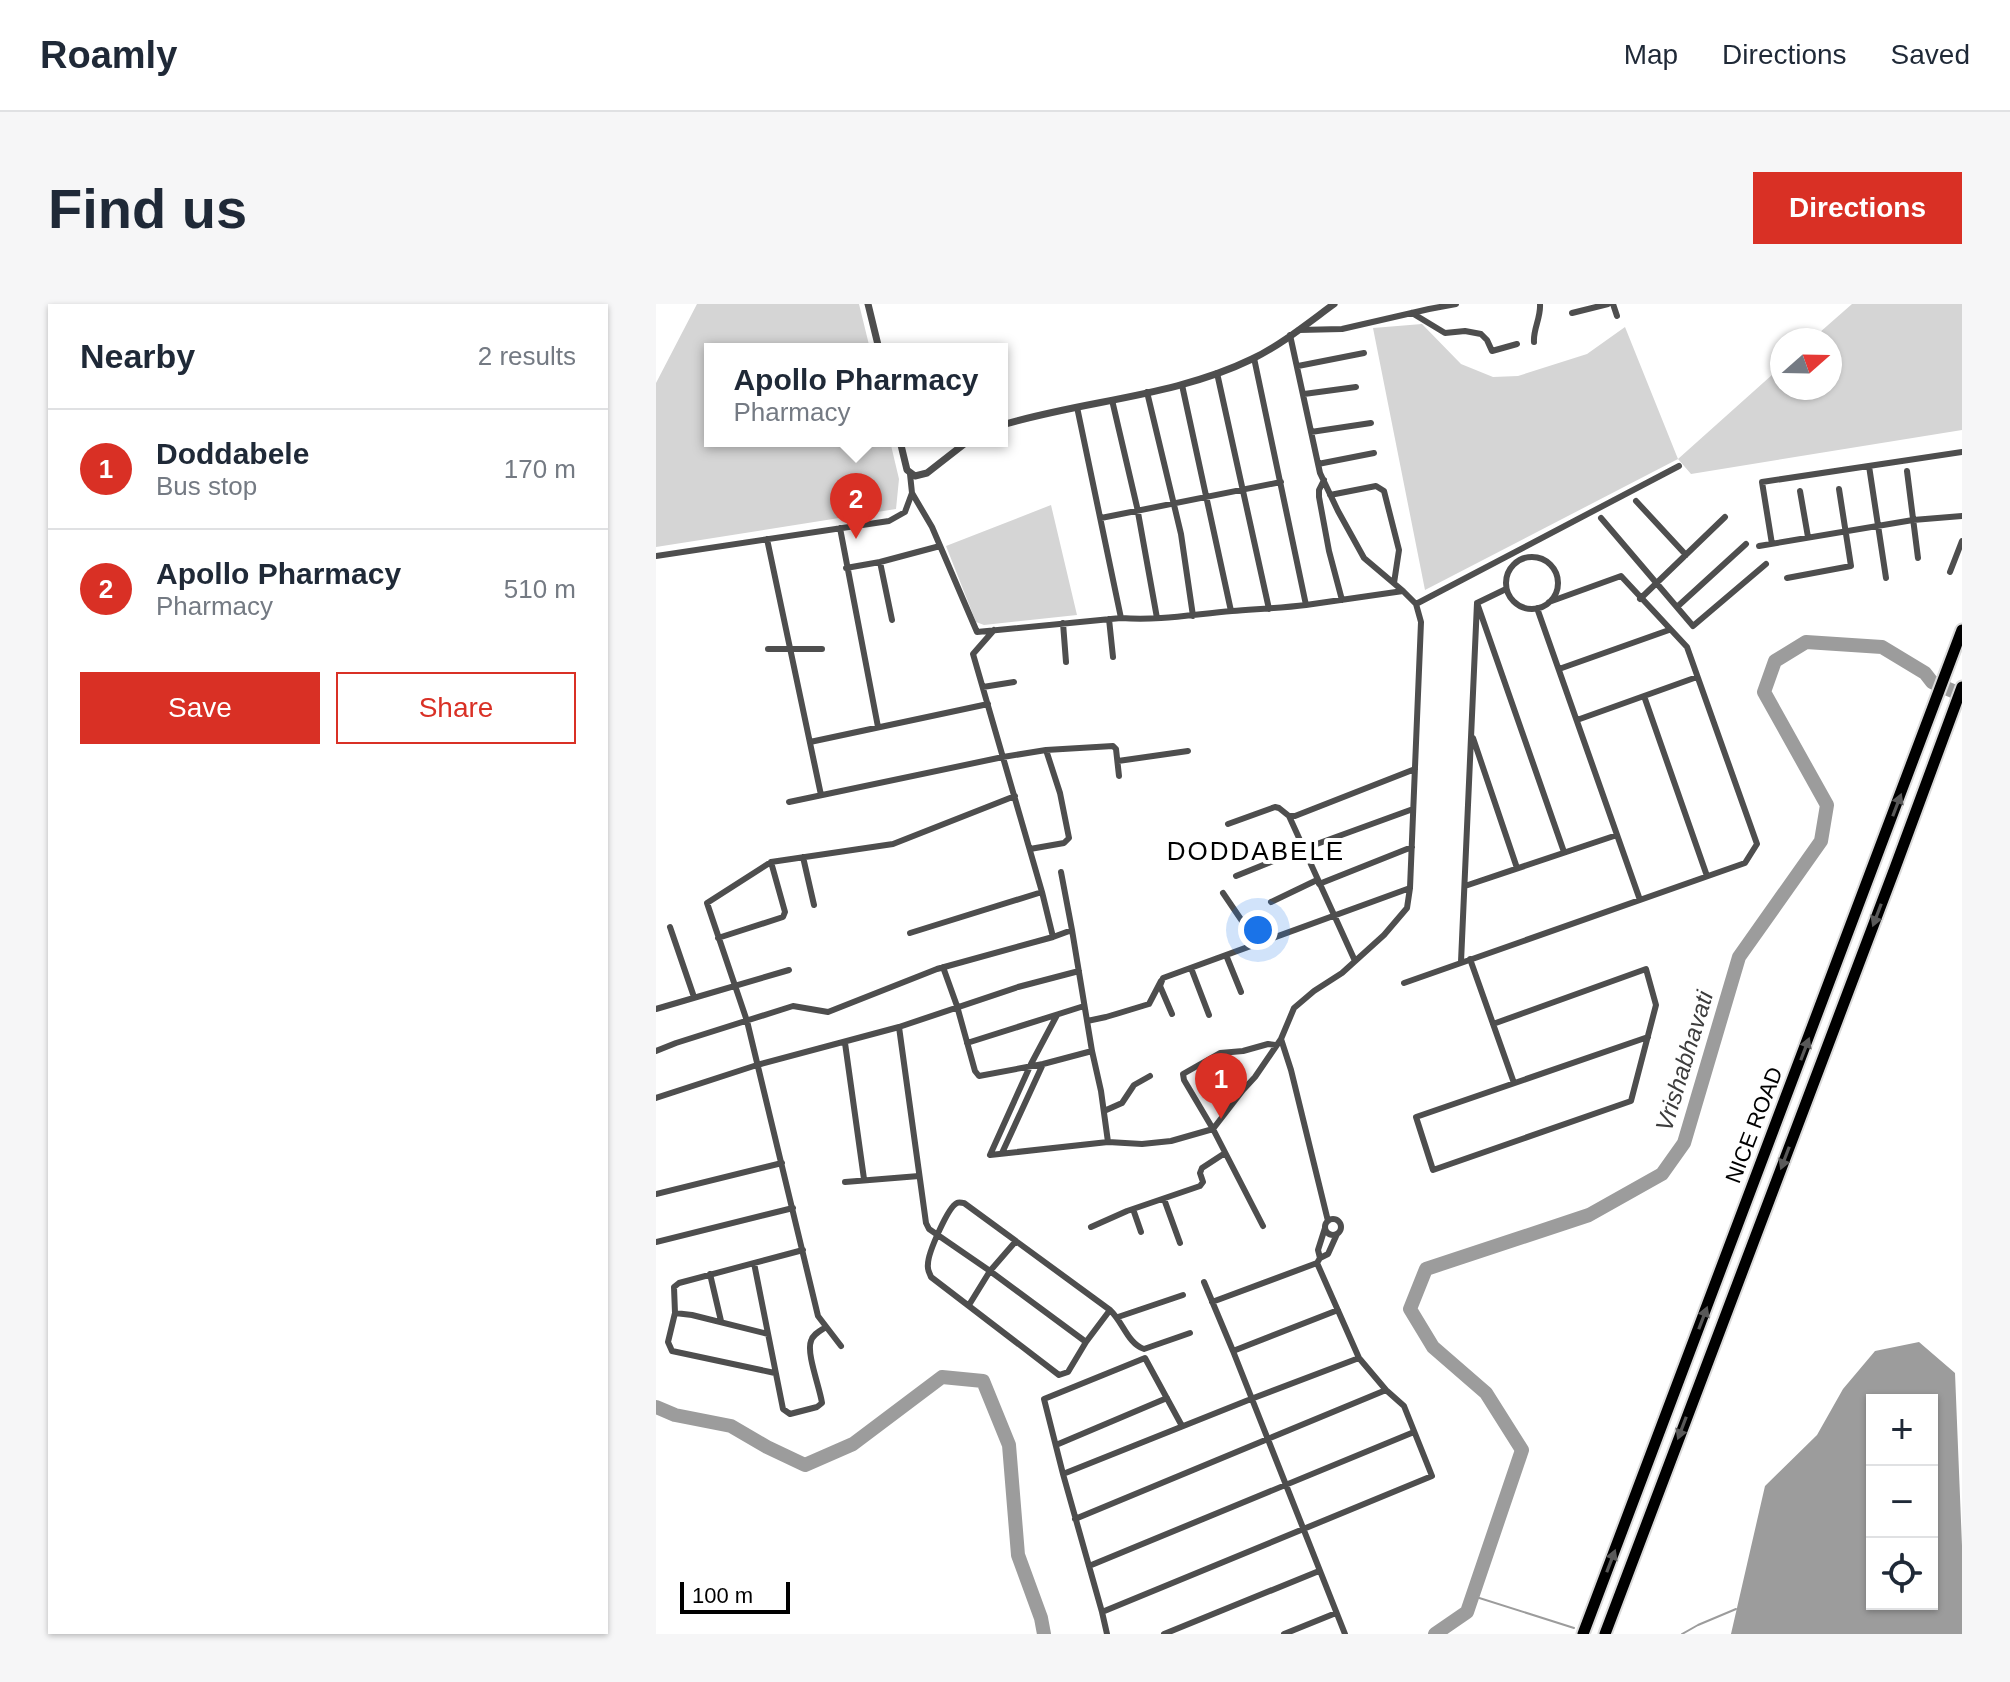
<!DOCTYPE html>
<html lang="en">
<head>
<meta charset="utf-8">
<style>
  :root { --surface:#fff; --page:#f6f6f7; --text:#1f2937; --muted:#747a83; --line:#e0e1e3; --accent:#d93025 }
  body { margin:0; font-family:Arial,sans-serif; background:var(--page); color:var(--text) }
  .controls { position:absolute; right:24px; bottom:24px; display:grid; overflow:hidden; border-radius:0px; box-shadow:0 2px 6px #0004 }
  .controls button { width:72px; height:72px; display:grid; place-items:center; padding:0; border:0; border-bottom:2px solid var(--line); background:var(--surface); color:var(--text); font:40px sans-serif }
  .compass { position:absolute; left:1114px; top:24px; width:72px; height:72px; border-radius:50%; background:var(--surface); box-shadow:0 2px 6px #0004; rotate:70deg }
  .scale { position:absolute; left:24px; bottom:20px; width:110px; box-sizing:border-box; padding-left:8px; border:4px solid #000; border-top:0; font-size:22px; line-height:28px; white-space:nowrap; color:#000; -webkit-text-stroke:6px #fff; paint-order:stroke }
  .you { position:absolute; left:602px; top:626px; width:28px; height:28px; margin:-20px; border:6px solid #fff; border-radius:50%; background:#1a73e8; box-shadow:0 0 0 12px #1a73e833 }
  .badge { display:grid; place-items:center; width:52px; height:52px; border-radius:50%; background:var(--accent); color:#fff; font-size:26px; font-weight:700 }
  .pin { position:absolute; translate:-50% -66px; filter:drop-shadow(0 2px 4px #0008) }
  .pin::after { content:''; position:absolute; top:42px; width:28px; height:24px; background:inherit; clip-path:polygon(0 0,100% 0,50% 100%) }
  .popup { position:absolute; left:48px; top:39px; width:304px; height:104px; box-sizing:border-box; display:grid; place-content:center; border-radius:0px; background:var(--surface); filter:drop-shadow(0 2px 6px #0005); font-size:26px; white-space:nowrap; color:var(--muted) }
  .popup b { font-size:30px; color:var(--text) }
  .popup::after { content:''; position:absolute; left:50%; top:100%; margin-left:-16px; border:16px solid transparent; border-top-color:var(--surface) }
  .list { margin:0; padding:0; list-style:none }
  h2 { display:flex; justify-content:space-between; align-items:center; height:104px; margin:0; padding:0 32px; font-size:34px }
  h2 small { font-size:26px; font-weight:400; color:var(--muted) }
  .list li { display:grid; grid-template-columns:52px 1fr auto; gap:24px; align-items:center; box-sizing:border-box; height:120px; padding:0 32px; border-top:2px solid var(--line) }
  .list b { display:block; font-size:30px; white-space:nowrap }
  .list p { margin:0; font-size:26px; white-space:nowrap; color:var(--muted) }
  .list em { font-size:26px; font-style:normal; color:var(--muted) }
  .actions { display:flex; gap:16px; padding:24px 32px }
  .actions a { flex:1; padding:18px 0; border:2px solid var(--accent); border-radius:0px; text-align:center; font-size:28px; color:var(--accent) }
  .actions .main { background:var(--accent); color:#fff }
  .icon { flex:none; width:44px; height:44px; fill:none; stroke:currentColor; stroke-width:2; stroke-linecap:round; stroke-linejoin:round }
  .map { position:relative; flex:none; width:1306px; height:1330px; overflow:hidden; border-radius:0px }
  header { display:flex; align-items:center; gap:48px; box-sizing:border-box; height:112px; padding:0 40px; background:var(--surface); border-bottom:2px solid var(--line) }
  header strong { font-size:38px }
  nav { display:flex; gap:44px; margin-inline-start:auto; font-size:28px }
  .intro { display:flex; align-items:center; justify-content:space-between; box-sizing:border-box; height:192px; padding:0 48px }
  h1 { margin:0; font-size:56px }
  .button { padding:20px 36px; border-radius:0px; background:var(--accent); color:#fff; font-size:28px; font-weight:700 }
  main { display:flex; gap:48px; padding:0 48px }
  aside { flex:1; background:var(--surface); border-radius:0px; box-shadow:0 2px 6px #0004 }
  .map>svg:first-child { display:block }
</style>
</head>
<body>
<header>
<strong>Roamly</strong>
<nav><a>Map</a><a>Directions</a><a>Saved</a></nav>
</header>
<div class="intro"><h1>Find us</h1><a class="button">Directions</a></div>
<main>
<aside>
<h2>Nearby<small>2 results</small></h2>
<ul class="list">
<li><span class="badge">1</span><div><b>Doddabele</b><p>Bus stop</p></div><em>170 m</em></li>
<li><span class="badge">2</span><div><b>Apollo Pharmacy</b><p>Pharmacy</p></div><em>510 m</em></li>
</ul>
<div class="actions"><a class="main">Save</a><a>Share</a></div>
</aside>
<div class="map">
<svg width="1306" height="1330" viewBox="0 0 1306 1330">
  <rect width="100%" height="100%" fill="#fff"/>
  <path fill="#d5d5d5" d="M 41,0 L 203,0 L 214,45 L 54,45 L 54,137 L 234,137 L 243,175 L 240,205 L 0,243 L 0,79 Z
    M 1196,0 L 1306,0 L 1306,126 L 1035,170 L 1022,155 L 769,286 L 717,24 L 766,20 L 805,60 L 837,73 L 862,72 L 931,50 L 969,23 L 1022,155 L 1126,62 L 1126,84 L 1174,84 L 1174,36 L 1155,36 Z
    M 395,201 L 421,311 L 328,321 L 320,318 L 290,242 Z"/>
  <path fill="#9c9c9c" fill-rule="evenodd" d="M 1263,1038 L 1299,1069 L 1306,1242 L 1306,1330 L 1075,1330 L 1109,1182 L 1161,1131 L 1187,1085 L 1219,1047 ZM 1216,1096 L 1276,1096 L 1276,1300 L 1216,1300 Z"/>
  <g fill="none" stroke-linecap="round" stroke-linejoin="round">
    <path stroke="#9c9c9c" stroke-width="2" d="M 817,1292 L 918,1324
      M 1026,1330 L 1042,1321 L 1080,1305"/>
    <path stroke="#9c9c9c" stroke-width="14" d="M 0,1103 L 19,1111 L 75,1122 L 111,1143 L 149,1161 L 197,1140 L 286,1073 L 327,1077 L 353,1141 L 362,1251 L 385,1314 L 388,1330
      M 779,1330 L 811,1308 L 866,1146 L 830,1089 L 777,1043 L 754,1005 L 770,965 L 933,911 L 1006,870 L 1028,839 L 1083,653 L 1165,537 L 1171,501 L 1108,388 L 1119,357 L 1150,338 L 1226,343 L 1269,369 L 1276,378 L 1306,391"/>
    <defs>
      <path id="motorway" d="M 927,1330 L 1306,326
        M 949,1330 L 1239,564 L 1306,383"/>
    </defs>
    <use href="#motorway" stroke="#dbdbdb" stroke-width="15"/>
    <path stroke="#4e4e4e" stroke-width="6" d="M 957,0 L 961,12
      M 756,9 L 789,29 L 809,27 L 825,30 L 831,36 L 836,47 L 861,40
      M 916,9 L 952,0
      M 643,26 L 686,25 L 773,5 L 800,0
      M 878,38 C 877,25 885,14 884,0
      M 598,54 L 650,301 L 747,287
      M 642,62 L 708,49
      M 561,69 L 613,305
      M 526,81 L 575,307
      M 491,88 L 525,230 L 537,312
      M 648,90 L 700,83
      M 456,96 L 481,203 L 501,314
      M 421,103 L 465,314
      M 655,128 L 715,119
      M 662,160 L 718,149
      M 1213,162 L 1230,274
      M 1251,167 L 1262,254
      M 668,176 L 663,186 L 663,193 L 673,247 L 686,296
      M 1144,187 L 1152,233
      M 256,189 L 276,223 L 321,328 L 465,314 C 503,317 539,310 576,307 C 601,305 626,304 650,301
      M 674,191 L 720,182 L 728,187 L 743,246 L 738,279
      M 980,197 L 1030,251
      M 445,214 L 625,178
      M 945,214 L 1037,322 L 1110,260
      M 184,224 L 222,423
      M 111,235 L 165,491
      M 1116,240 L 1106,178 L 1306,148
      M 1103,242 L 1257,216 L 1306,212
      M 0,252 L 233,217 L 249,208 L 256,189 L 254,170
      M850 279a26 26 0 1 1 52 0a26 26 0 1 1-52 0Z
      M 224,258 L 236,316
      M 190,264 L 224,258 L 284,242
      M 1294,268 L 1306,237
      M 1131,274 L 1195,262 L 1183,185
      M 850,285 L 821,299 L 908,548
      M 984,295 L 1069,213
      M 760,300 L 1023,162
      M 1021,303 L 1090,240
      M 881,304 L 984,596
      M 453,315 L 457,353
      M 407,319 L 410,358
      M 338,326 L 317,350 L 386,588 L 397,633 L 416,626 L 436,747 L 445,787 L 452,838
      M 112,345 L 166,345
      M 903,365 L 1013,326
      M 327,383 L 358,378
      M 988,392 L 1051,572
      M 921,416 L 1041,373
      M 817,434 L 861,564
      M 154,438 L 332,400
      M 462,457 L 532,447
      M 133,498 L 347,453 L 390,446 L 457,442 L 460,445 L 463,472
      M 633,512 L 699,657
      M 572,520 L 619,503 L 623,504 L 633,512 L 639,512 L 759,465
      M 374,545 L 408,539 L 413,534 L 404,489 L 390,446
      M 147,553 L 158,601
      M 405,568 L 416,626
      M 580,572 L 647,545 L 757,505
      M 663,580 L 756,543
      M 809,582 L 961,531
      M 567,589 L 601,639
      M 615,598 L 661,576
      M 14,623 L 38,693
      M 254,629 L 386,588
      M 62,634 L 127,613 L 129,608 L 115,558
      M 570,651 L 585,688
      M 814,655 L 858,779
      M 805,658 L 821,299
      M 287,663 L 301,702 L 319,767 L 323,772 L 387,760 L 436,747
      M 535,664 L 553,711
      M 748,679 L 1089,559 L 1101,540 L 1031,343 L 965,272 L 893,298
      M 0,705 L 133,666
      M 516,710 L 504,682 L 507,674 L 754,584
      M 401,711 L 375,760 L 334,851 L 452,838 L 486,840 L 515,837 L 557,825 L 587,786 L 599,773 L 625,735 L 638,704 L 658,687 L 686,669 L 728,631 L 751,604 L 754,584 L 765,318 L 760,300 L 747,287 L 708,254 L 682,207 L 664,169 L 634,31
      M 431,717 L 450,713 L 493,700 L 505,677
      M 837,720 L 990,665 L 1000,701 L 975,797 L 777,866 L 760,813 L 992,733
      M 243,723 L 270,919 L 273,925 L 334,967 L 430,1038
      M 625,735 L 635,766 L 672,917
      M 189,739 L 208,875
      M 311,739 L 428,702
      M 0,747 L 20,739 L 137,702 L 172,708 L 281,665 L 397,633
      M 0,794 L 101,761 L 243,723 L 362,683 L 423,667
      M 448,807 L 466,799 L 478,781 L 494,772
      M 346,849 L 387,760
      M 189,878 L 263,872
      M 0,890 L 126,859
      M 508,895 L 524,939
      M 477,905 L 485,928
      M669 923a8 8 0 1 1 16 0a8 8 0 1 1-16 0Z
      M 607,922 L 557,825 L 528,776 L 527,770 L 564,749 L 587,747 L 612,740 L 619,741
      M 435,923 L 471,907 L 544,882 L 547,878 L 544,869 L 546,864 L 569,849
      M 669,924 L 662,946 L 664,954 L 672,950 L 681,930
      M 0,938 L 137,904
      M 664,954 L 661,959 L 703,1054 L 730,1086 L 748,1102 L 776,1172 L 446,1308 L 407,1170 L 595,1095 L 703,1054
      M 98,959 L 127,1105 L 134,1110 L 161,1103 L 166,1099 C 164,1084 150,1049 155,1037 C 157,1030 164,1027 170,1023
      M 54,970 L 65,1017
      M 548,978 L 577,1047
      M 556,998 L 661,959
      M 313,1001 L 334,967 L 360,937
      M 454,1006 L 430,1038 L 412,1068 L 403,1071 L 275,973 C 273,967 271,966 272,960 C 272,949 292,903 301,899 C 303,898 306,899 308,899 L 454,1006 C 467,1018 472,1040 488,1045 L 534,1029
      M 682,1006 L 577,1047 L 689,1330
      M 19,1009 L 36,1011 L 112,1030
      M 462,1013 L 527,991
      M 185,1042 L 162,1012 L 91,717 L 51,599 L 115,558 L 237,540 L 359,492
      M 119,1069 L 16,1047 L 12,1038 L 19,1009 L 18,983 L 23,979 L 147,946
      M 400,1141 L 511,1094
      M 407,1170 L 388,1095 L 489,1054 L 526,1122
      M 419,1215 L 730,1086
      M 433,1262 L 758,1128
      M 446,1308 L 451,1330
      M 508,1330 L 663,1267
      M 628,1330 L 680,1309"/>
    <path stroke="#4e4e4e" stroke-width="7" d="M 212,0 L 223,45
      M 346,121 C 429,96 518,93 596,55 C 625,41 652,19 678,0
      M 244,137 L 251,166 L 259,172 L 271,169 L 312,137"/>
    <use href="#motorway" stroke="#000" stroke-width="11"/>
  </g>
  <defs><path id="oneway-solid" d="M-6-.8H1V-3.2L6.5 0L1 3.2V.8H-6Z" transform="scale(2)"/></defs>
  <g fill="#595959">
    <use href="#oneway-solid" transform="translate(1241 501) rotate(-69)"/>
    <use href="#oneway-solid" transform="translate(1221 611) rotate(111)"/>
    <use href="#oneway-solid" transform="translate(1149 745) rotate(-69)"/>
    <use href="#oneway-solid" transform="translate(1129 854) rotate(111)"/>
    <use href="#oneway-solid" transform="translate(1047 1014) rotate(-69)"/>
    <use href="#oneway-solid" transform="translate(1026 1124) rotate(111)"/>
    <use href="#oneway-solid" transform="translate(955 1257) rotate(-69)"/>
  </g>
  <g text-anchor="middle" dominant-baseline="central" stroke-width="8" stroke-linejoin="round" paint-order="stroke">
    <g font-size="22" fill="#000" stroke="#fff">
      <text transform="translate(1098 821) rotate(-69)">NICE ROAD</text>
    </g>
    <g font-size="24" font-style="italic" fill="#3d3d3d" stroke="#fff">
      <text transform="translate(1028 757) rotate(-73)">Vrishabhavati</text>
    </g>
    <g font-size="26" letter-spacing="2" fill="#000" stroke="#fff">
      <text x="600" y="547">DODDABELE</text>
    </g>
  </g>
</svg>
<div class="controls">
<button>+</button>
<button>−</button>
<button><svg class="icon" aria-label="locate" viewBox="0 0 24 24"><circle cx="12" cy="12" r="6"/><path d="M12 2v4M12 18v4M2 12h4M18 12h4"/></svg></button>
</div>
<svg class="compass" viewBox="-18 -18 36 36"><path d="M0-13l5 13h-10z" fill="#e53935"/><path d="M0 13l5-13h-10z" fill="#747a83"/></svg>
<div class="scale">100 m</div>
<div class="you"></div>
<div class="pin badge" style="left:565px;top:815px">1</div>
<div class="pin badge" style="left:200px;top:235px">2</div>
<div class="popup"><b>Apollo Pharmacy</b>Pharmacy</div>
</div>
</main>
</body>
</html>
